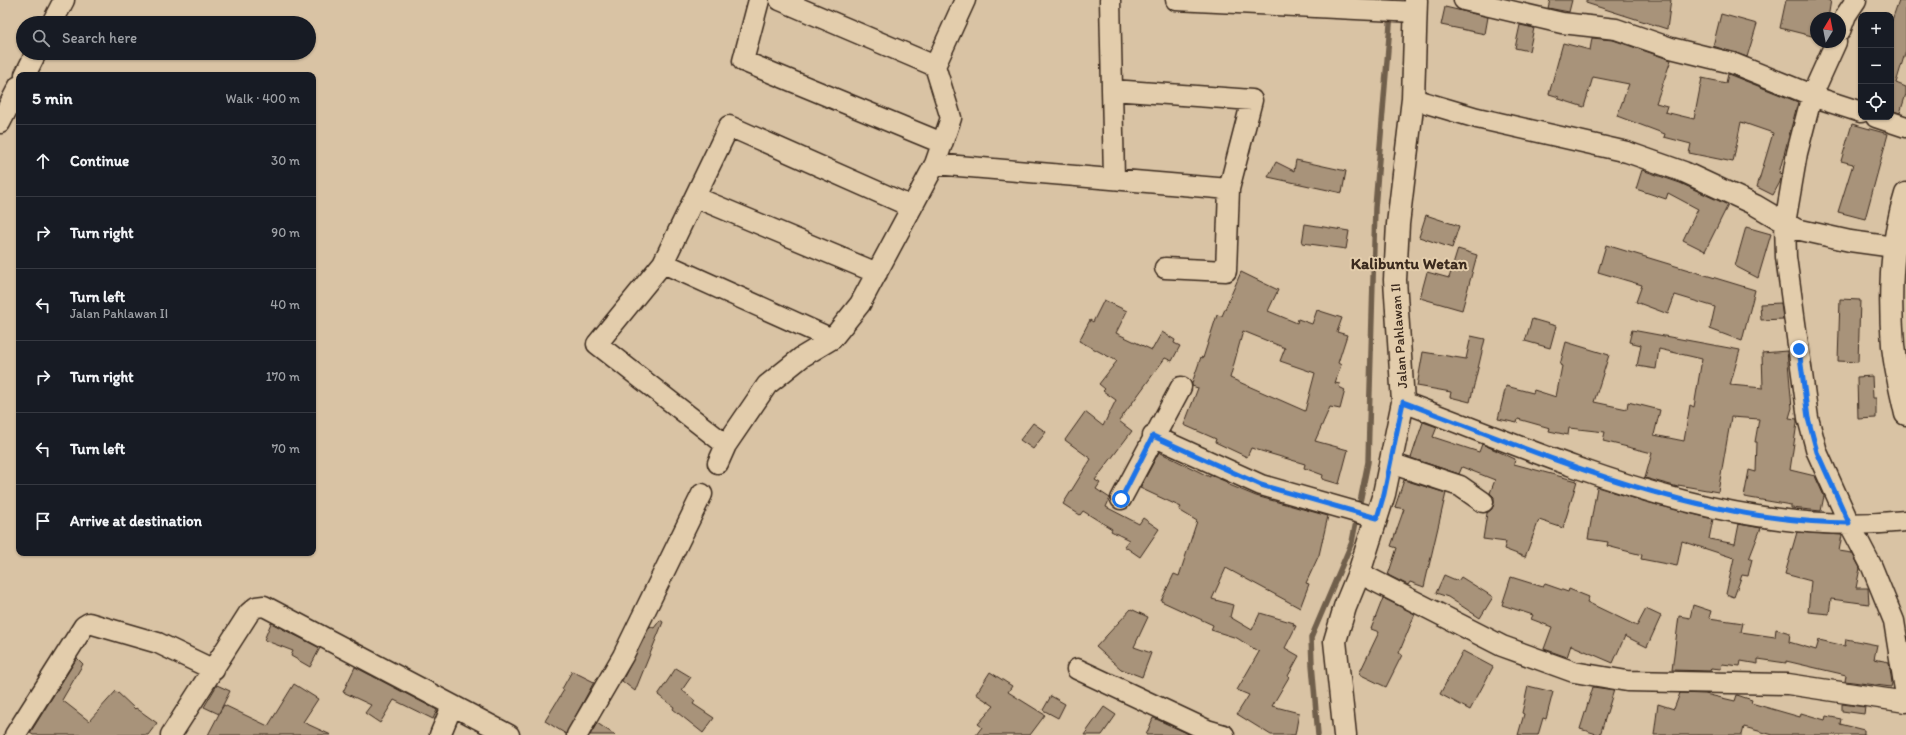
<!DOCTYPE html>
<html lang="en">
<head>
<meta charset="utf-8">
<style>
  :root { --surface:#171b24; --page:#20242c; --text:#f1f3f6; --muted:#9ea1a6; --line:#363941 }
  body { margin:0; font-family:Itim,sans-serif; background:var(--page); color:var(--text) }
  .controls { position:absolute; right:12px; top:12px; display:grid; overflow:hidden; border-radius:8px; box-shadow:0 1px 3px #0004 }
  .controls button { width:36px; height:36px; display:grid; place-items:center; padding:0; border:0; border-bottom:1px solid var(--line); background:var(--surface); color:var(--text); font:20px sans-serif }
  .compass { position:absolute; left:1810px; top:12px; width:36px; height:36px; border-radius:50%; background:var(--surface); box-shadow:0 1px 3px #0004; rotate:10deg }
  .stop { position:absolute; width:12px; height:12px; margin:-9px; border:3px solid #1a73e8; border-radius:50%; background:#fff }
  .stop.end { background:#1a73e8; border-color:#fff; box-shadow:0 1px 4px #0008 }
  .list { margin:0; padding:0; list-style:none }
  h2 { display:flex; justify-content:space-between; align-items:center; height:52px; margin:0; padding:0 16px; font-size:17px }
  h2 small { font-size:13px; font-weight:400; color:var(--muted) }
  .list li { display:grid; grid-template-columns:26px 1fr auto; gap:12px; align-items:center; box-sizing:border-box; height:72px; padding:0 16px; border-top:1px solid var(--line) }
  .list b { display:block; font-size:15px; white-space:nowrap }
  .list p { margin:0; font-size:13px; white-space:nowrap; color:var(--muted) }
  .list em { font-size:13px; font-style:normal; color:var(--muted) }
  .icon { flex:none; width:22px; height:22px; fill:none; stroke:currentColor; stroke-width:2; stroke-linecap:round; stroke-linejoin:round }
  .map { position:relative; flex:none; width:1906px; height:735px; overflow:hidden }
  .search { position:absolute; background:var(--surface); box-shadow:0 1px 3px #0004; left:16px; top:16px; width:300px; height:44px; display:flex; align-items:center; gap:10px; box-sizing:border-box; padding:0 14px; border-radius:22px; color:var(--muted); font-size:15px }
  .panel { position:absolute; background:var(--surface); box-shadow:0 1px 3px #0004; left:16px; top:72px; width:300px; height:484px; border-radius:8px }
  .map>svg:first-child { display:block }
</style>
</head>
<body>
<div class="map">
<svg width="1906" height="735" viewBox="0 0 1906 735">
  <rect width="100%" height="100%" fill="#d9c3a4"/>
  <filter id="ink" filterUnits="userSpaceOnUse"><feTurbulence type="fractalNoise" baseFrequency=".025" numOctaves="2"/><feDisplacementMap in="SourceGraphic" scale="8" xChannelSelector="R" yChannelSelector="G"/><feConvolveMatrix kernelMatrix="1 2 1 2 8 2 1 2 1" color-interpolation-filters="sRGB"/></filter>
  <g filter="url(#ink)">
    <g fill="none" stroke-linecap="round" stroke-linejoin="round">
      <path stroke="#705e4b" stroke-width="5.5" d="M 1318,735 L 1312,664 L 1311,638 L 1352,542 L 1368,462 L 1375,208 L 1392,0"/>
    </g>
    <path fill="#a8937a" stroke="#3b2a1e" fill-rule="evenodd" d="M 1550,0 L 1572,0 L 1569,12 L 1548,8 Z
      M 1586,0 L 1671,0 L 1667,29 L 1586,3 Z
      M 1786,0 L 1831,0 L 1828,18 L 1816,18 L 1816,37 L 1780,28 Z
      M 1899,0 L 1906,0 L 1906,50 L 1896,83 L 1906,87 L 1906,94 L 1900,113 L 1891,110 L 1891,23 Z
      M 1445,7 L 1488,17 L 1485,34 L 1441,25 Z
      M 1721,14 L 1757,24 L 1747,57 L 1713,46 Z
      M 1520,25 L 1534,28 L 1529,51 L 1515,48 Z
      M 1592,38 L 1613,40 L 1671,60 L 1656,103 L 1667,106 L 1665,112 L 1694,119 L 1702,78 L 1726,83 L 1728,74 L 1798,102 L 1779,173 L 1782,174 L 1780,182 L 1773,195 L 1757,187 L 1773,133 L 1741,122 L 1733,162 L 1689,153 L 1691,144 L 1664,137 L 1665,134 L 1617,116 L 1629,84 L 1593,77 L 1584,107 L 1559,99 L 1559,97 L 1549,94 L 1563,43 L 1590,50 Z
      M 1852,124 L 1888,134 L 1865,219 L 1838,212 L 1853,164 L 1841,161 Z
      M 1296,160 L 1346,171 L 1342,193 L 1268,177 L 1276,162 L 1294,171 Z
      M 1642,170 L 1680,183 L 1728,205 L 1705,251 L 1683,240 L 1698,209 L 1668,193 L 1666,199 L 1636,189 Z
      M 1426,215 L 1459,226 L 1452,248 L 1419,237 Z
      M 1305,224 L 1349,231 L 1346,249 L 1302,243 Z
      M 1746,227 L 1771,234 L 1758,278 L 1735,266 Z
      M 1606,245 L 1755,290 L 1742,341 L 1710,329 L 1715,307 L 1675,295 L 1668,314 L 1636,302 L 1642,285 L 1598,272 Z
      M 1458,249 L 1477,255 L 1462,310 L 1420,298 L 1427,272 L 1449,278 Z
      M 1241,272 L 1278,290 L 1268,311 L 1297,323 L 1298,319 L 1312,324 L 1317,310 L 1342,318 L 1337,332 L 1347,335 L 1338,363 L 1341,365 L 1335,383 L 1340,384 L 1339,387 L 1345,390 L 1340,409 L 1330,407 L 1315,441 L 1348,450 L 1339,484 L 1322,479 L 1323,475 L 1304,468 L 1305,464 L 1251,448 L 1247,457 L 1215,442 L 1216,439 L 1184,425 L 1198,388 L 1192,386 L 1192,383 L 1201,357 L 1203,358 L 1217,315 L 1222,316 ZM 1243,331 L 1285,348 L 1280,361 L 1315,373 L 1305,411 L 1230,378 Z
      M 1840,299 L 1860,300 L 1858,362 L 1838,361 Z
      M 1104,300 L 1127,311 L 1116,333 L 1152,350 L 1162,332 L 1175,340 L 1174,343 L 1180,346 L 1172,361 L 1165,358 L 1119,421 L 1132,431 L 1095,480 L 1100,483 L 1096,489 L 1110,498 L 1106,507 L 1139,524 L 1143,518 L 1159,529 L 1140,557 L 1124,546 L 1129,540 L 1111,531 L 1112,529 L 1083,511 L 1080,515 L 1063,504 L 1091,459 L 1065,440 L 1085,412 L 1103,426 L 1116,400 L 1103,391 L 1105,389 L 1099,384 L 1117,361 L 1079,341 L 1090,320 L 1093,322 Z
      M 1781,303 L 1783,319 L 1761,320 L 1760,304 Z
      M 1532,319 L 1556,326 L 1550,348 L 1525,341 Z
      M 1632,330 L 1740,350 L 1730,385 L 1763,388 L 1762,353 L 1787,351 L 1792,408 L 1789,418 L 1797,419 L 1797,423 L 1790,470 L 1815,476 L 1824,496 L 1821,511 L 1791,508 L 1791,505 L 1744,497 L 1749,470 L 1756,472 L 1757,442 L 1755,442 L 1759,419 L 1731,417 L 1718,492 L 1678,485 L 1678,487 L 1645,478 L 1652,453 L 1603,441 L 1605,432 L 1569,428 L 1568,435 L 1549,431 L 1550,428 L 1518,419 L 1517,423 L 1498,419 L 1506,386 L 1533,393 L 1534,390 L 1556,397 L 1562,366 L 1560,365 L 1566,342 L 1609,355 L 1594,402 L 1627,409 L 1628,402 L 1660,410 L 1654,435 L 1684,441 L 1690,405 L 1694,407 L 1702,359 L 1659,349 L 1656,369 L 1637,366 L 1641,345 L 1629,342 Z
      M 1471,336 L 1485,339 L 1470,402 L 1450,397 L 1451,392 L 1417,386 L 1423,352 L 1466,359 Z
      M 1872,376 L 1873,398 L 1876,398 L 1876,418 L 1858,419 L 1857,377 Z
      M 1423,422 L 1437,427 L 1433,437 L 1479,452 L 1482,444 L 1515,459 L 1514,464 L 1577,481 L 1563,528 L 1539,520 L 1525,557 L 1504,549 L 1506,542 L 1483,539 L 1487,513 L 1492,509 L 1494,503 L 1494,497 L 1490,493 L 1495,480 L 1462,467 L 1459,474 L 1411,458 Z
      M 1033,423 L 1046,432 L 1033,449 L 1020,440 Z
      M 1159,452 L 1210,477 L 1210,475 L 1227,482 L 1227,484 L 1256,496 L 1328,516 L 1319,555 L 1306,583 L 1309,584 L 1300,608 L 1226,568 L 1212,599 L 1233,605 L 1230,617 L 1252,630 L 1260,613 L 1294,623 L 1293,625 L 1296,626 L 1285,648 L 1299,656 L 1288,676 L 1289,677 L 1272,706 L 1299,713 L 1295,735 L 1271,735 L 1237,714 L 1249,695 L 1237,690 L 1259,652 L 1237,638 L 1211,630 L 1213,625 L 1161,601 L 1174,574 L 1179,576 L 1197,521 L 1179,510 L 1181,507 L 1140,488 Z
      M 1404,480 L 1446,493 L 1424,587 L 1410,582 L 1408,585 L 1388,575 L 1397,548 L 1391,546 L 1404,509 L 1395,507 Z
      M 1597,487 L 1646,502 L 1713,519 L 1709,539 L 1735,544 L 1739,524 L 1761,528 L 1749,559 L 1752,559 L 1748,576 L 1742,575 L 1734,597 L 1726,594 L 1734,558 L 1682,541 L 1677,566 L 1641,559 L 1642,555 L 1607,546 L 1608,542 L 1588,539 Z
      M 1797,532 L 1842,535 L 1839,551 L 1852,553 L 1860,568 L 1856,588 L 1868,588 L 1869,604 L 1831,599 L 1829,614 L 1808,612 L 1811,581 L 1785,574 Z
      M 1444,575 L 1458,581 L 1461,577 L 1493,597 L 1480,618 L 1448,597 L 1436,593 Z
      M 1511,577 L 1543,587 L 1545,584 L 1568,592 L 1569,589 L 1589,597 L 1587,602 L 1637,626 L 1646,609 L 1661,616 L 1647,647 L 1625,636 L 1613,663 L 1571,645 L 1567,657 L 1544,649 L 1552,627 L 1531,619 L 1533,615 L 1502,605 Z
      M 1383,598 L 1415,614 L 1399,653 L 1402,655 L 1386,687 L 1359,674 L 1379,632 L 1371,629 Z
      M 1693,605 L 1711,611 L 1709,618 L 1743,623 L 1741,632 L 1775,637 L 1776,629 L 1790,633 L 1789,642 L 1816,650 L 1819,640 L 1845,646 L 1846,639 L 1877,645 L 1874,659 L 1889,662 L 1892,683 L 1891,687 L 1845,681 L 1846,675 L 1786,661 L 1786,663 L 1758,659 L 1758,664 L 1741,661 L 1740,666 L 1722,664 L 1721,669 L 1711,668 L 1710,671 L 1672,670 L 1679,616 L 1690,618 Z
      M 1131,609 L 1148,617 L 1134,647 L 1151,653 L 1142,677 L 1121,669 L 1096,647 Z
      M 660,620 L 663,622 L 635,691 L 622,681 L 650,626 L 654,628 Z
      M 271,623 L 320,648 L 310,667 L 291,656 L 293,651 L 264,640 Z
      M 1463,651 L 1493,667 L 1470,710 L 1440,694 Z
      M 77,658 L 83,664 L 62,700 L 89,721 L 116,691 L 135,709 L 136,708 L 157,723 L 148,735 L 33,735 L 30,733 Z
      M 355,667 L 437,710 L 433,719 L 394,700 L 380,723 L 365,713 L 371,705 L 343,692 Z
      M 676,668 L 691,677 L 682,690 L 695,701 L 693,704 L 714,718 L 703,733 L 673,709 L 674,707 L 658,695 Z
      M 572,671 L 594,682 L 566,734 L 545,721 L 564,690 L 562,689 Z
      M 990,672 L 1012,686 L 1008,692 L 1045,715 L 1030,735 L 976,735 L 982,727 L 978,724 L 994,706 L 976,694 Z
      M 294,684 L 318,699 L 303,722 L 331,735 L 208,735 L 219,714 L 204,707 L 217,685 L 230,691 L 219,713 L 224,705 L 268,726 Z
      M 1528,686 L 1553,692 L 1546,719 L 1543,718 L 1538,735 L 1518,735 L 1524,714 L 1522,713 Z
      M 1593,687 L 1614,690 L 1600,735 L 1580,729 Z
      M 1680,693 L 1705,694 L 1735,701 L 1737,695 L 1752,700 L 1751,703 L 1800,717 L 1801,713 L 1825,720 L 1826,716 L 1841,719 L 1840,724 L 1864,730 L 1864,735 L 1773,735 L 1744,727 L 1742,735 L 1654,735 L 1658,704 L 1674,709 Z
      M 1051,696 L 1065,704 L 1058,718 L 1043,710 Z
      M 1842,704 L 1865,707 L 1864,714 L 1842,711 Z
      M 1104,707 L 1116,715 L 1102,735 L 1084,735 Z
      M 1153,718 L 1154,718 L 1191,735 L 1146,735 Z
      M 597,723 L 615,735 L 590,735 Z"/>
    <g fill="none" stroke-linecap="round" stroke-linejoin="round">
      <defs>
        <path id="minor" d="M 759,0 L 743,61 L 942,143
          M 780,0 L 935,66
          M 1110,0 L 1114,178
          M 1176,0 L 1416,12
          M 1464,0 L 1562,23 L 1616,29 L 1671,48 L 1732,63 L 1824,100 L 1861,112
          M 52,23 L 64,0
          M 1840,31 L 1846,15 L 1856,0
          M 1836,42 L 1812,95 L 1797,153 L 1785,223 L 1786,257 L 1808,418 L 1817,452 L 1849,523 L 1872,567 L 1894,621 L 1906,696
          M 25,75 L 36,53
          M 1112,90 L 1252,100 L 1229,189 L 1226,271 L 1165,268
          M 1413,99 L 1477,118 L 1627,152 L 1684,172 L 1755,205 L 1796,229 L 1850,241 L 1894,247
          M 1876,117 L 1906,127
          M 0,123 L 19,86
          M 935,164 L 1229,189
          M 695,197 L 877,273
          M 663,263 L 832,339
          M 1403,402 C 1564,462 1730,540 1906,521
          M 1153,436 L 1261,485 L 1377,518
          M 726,445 L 597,344 L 663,263 L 729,126 L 912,207
          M 718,463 L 726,445 L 767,385 L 802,357 L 832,339 L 860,304 L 935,164 L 951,118 L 935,66 L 965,0
          M 1390,463 L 1460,486 L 1483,502
          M 1121,499 L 1181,387
          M 1359,573 L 1502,646 L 1574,672 L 1627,681 L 1788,684 L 1906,702
          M 1077,669 L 1207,730 L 1224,735
          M 15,735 L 84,626 L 89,623 L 158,643 L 214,670
          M 171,735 L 249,613 L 256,607 L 264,606 L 509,735
          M 440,735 L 452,706
          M 577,735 L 623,656 L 702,494"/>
        <path id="tertiary" d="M 1345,735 L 1335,641 L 1345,607 L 1359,573 L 1384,494 L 1403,402 L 1395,280 L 1398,224 L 1413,99 L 1416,0"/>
        <path id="secondary" d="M 1906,194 C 1891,241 1889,295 1893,345 C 1895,368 1901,391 1906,414"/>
      </defs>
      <use href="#minor" stroke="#3b2a1e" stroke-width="23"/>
      <use href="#tertiary" stroke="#3b2a1e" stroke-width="25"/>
      <use href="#secondary" stroke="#3b2a1e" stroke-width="25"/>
      <use href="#minor" stroke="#e3cdac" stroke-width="20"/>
      <use href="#tertiary" stroke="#e3cdac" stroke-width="22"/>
      <use href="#secondary" stroke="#e3cdac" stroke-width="22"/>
    </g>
  </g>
  <g fill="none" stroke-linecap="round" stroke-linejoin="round" filter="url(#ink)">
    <path stroke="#1a73e8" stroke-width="5" d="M 1121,499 L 1153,436 L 1261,485 L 1377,518 L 1384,494 L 1403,402 C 1547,456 1692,522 1849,523 L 1817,452 L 1808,418 L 1799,349"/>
  </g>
  <g text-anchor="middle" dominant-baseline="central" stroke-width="4" stroke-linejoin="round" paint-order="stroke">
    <g font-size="14" fill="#3b2a1e" stroke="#e3cdac">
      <text transform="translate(1399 336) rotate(-94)">Jalan Pahlawan II</text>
    </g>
    <g font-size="16" font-weight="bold" fill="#3b2a1e" stroke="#e3cdac">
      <text x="1409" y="263">Kalibuntu Wetan</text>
    </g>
  </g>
</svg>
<div class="controls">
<button>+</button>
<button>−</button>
<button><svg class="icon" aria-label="locate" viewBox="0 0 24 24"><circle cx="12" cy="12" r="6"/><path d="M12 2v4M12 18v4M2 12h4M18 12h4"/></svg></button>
</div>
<svg class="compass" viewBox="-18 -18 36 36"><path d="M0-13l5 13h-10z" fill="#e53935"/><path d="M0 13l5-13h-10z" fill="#9ea1a6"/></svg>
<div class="stop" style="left:1121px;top:499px"></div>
<div class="stop end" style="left:1799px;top:349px"></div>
<div class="search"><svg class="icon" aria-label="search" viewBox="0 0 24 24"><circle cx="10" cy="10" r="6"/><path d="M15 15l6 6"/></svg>Search here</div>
<section class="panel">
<h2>5 min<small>Walk · 400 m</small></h2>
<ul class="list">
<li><svg class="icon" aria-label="ahead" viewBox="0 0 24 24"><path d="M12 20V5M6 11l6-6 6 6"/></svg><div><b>Continue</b></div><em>30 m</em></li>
<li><svg class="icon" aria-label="right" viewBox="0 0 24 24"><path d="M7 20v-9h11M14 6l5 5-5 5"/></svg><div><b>Turn right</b></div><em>90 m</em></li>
<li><svg class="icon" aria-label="left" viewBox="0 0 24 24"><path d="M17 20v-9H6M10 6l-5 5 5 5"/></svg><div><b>Turn left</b><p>Jalan Pahlawan II</p></div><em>40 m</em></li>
<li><svg class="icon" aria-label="right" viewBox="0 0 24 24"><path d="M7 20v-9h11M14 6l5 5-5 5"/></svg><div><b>Turn right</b></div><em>170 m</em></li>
<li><svg class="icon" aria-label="left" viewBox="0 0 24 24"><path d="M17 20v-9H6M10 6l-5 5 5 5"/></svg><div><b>Turn left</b></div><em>70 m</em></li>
<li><svg class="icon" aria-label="arrive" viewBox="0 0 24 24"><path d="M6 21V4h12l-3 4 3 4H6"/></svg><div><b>Arrive at destination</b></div></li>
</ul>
</section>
</div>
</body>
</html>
